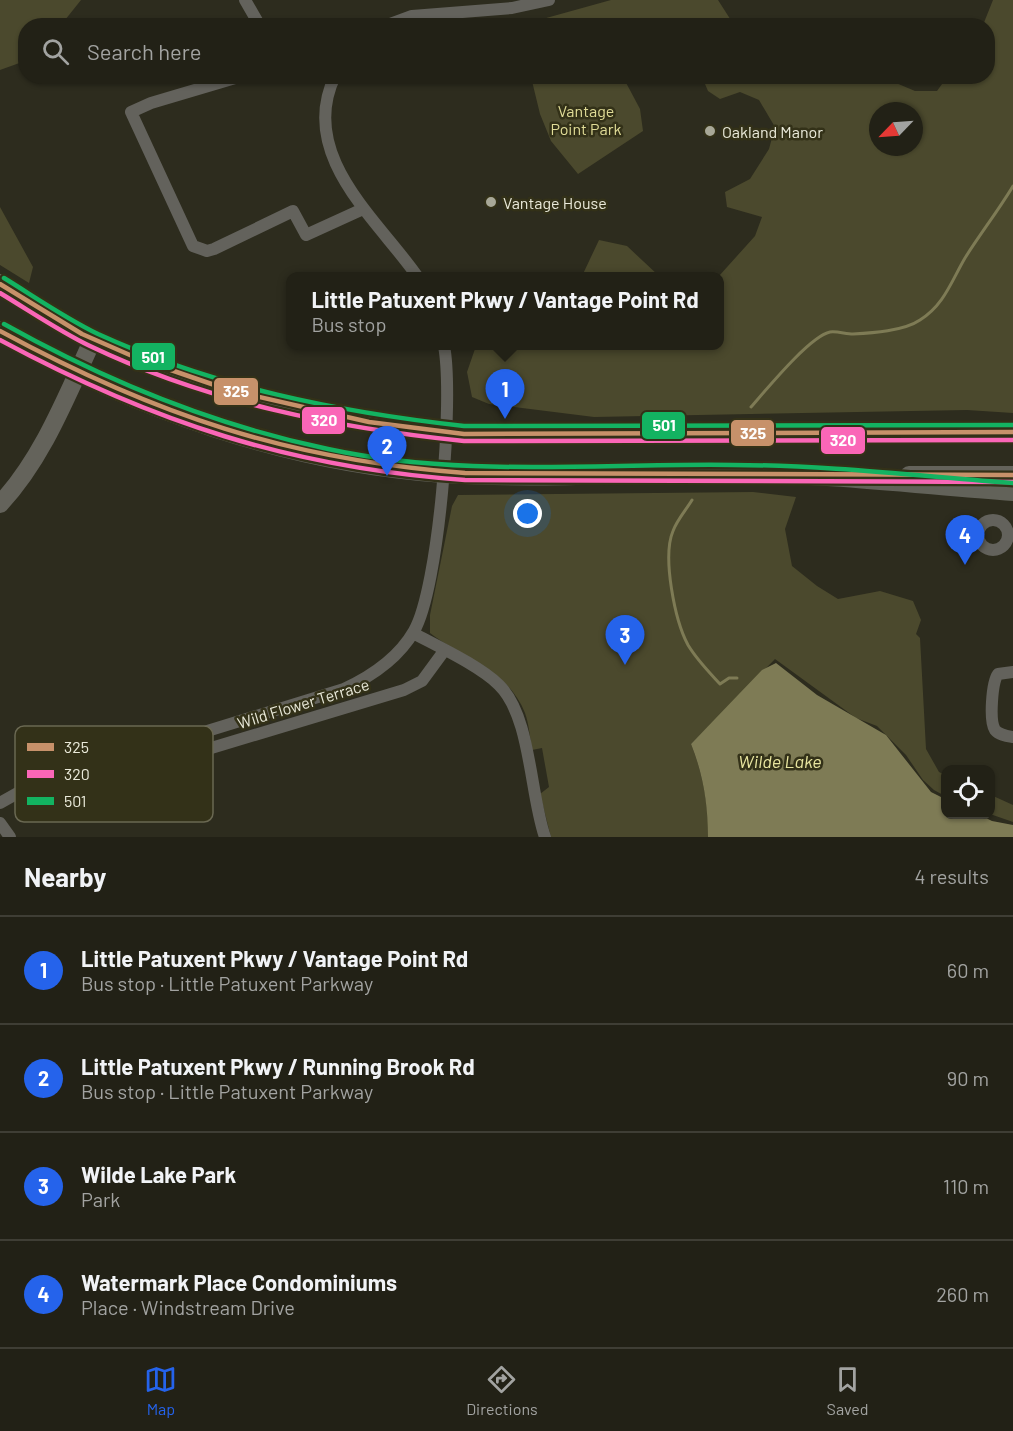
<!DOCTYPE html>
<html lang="en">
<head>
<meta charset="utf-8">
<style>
  :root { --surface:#222116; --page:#2a291f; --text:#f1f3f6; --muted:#a2a3a1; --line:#3f3e35; --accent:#2563eb }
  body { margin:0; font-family:Barlow,sans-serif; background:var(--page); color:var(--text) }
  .controls { position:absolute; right:18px; bottom:18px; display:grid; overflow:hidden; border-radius:12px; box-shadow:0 2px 4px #0004 }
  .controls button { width:54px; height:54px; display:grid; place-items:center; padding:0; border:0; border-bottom:2px solid var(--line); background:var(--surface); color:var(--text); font:30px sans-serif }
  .compass { position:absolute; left:869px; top:102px; width:54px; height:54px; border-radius:50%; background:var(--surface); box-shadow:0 2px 4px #0004; rotate:245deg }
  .you { position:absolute; left:528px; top:514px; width:21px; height:21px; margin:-15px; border:4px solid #fff; border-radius:50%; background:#1a73e8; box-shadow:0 0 0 9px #1a73e833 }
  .badge { display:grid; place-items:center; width:39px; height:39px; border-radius:50%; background:var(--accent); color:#fff; font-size:20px; font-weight:700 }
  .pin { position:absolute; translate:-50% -50px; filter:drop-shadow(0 2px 3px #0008) }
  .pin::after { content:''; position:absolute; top:32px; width:21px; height:18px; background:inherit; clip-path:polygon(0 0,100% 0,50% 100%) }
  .popup { position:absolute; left:286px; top:272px; width:438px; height:78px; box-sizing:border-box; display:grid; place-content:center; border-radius:12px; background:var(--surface); filter:drop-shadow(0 2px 4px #0005); font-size:20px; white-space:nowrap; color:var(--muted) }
  .popup b { font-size:22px; color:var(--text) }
  .popup::after { content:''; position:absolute; left:50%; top:100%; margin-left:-12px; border:12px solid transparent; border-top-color:var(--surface) }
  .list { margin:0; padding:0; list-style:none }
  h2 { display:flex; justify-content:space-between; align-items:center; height:78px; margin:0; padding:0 24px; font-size:26px }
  h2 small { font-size:20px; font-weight:400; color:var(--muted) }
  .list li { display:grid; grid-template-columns:39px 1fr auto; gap:18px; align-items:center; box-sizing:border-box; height:108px; padding:0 24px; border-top:2px solid var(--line) }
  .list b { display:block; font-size:22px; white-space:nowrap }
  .list p { margin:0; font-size:20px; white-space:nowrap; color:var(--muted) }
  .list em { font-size:20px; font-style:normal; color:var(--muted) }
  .icon { flex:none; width:33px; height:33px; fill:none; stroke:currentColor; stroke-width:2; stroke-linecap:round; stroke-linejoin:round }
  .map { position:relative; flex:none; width:1013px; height:837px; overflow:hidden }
  .search { position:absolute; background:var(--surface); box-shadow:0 2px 4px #0004; left:18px; right:18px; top:18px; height:66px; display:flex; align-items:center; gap:15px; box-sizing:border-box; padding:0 21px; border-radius:24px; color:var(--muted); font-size:22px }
  .sheet { height:510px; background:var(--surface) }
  nav { display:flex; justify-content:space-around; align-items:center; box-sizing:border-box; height:84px; border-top:2px solid var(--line); background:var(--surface); font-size:16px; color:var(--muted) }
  nav a { display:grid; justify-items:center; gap:3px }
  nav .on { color:var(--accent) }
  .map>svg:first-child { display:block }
</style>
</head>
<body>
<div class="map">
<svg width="1013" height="837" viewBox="0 0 1013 837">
  <rect width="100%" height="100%" fill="#2d2c1e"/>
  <path fill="#4b492d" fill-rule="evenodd" d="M 0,0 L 81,0 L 61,25 L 26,26 L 25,61 L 0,70 Z
    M 611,0 L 718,0 L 734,25 L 521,25 Z
    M 993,0 L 1013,0 L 1013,413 L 967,410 L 594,417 L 489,404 L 472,397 L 467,372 L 476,346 L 720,346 L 719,276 L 755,236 L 762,217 L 727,207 L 725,192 L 750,179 L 769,149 L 775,127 L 759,100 L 740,92 L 720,99 L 708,91 L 702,77 L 882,77 L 915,91 L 937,91 L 947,77 L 988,76 L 988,26 L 983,25 ZM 878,111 L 914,111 L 914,147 L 878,147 Z
    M 531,77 L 623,77 L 640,109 L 643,131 L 578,174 L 551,141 L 540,114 Z
    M 0,207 L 33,267 L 29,283 L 0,265 Z
    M 599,240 L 627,246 L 659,276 L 582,276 Z
    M 753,492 L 796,497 L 785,529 L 792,566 L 817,586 L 838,599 L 880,591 L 913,601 L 921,620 L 916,634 L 920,638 L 926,749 L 939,772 L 945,775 L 945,796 L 934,790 L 923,780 L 906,755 L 877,726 L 856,718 L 775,659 L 691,744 C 703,774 708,804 709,837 L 551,837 L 540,794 L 549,787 L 542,748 L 532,750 C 530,738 529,724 525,713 C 508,670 464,659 430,633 L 430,615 L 452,506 L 458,495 Z
    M 991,795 L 1013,805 L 1013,822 L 990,814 Z"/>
  <path fill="#7e7b55" d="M 776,663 L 817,695 L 886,735 L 931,792 L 945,799 L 946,814 L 980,815 L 992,821 L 1013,825 L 1013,837 L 708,837 C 708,804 703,774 691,744 L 762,670 Z"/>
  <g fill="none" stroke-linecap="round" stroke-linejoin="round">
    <path stroke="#7e7b55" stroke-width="3" d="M 751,407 C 766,390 810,336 830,332 C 837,331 846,334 853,334 C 872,333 904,331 920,320 C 944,305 951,282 965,258 C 980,234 998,211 1013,186
      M 692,500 C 686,510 677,520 673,531 C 662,557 675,621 688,645 C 697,660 709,672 720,684 L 729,678 L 737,678"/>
    <path stroke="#63625c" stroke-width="12" d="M 245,0 L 260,26
      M 385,26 L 412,16 L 512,8 L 549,0
      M 242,76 L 151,103 L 131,112 L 193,246 L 207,251 L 214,249 L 293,211 L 306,235 L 363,209
      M 335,76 C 297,155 378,220 417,276
      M978 535a15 15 0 1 1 30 0a15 15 0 1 1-30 0Z
      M 413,633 C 437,646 480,666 499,685 C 531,716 530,795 545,837
      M 1013,672 L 998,674 C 992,682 989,721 995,730 C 999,735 1007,736 1013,737
      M 61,776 L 67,789 L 72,790 L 404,690 L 422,681 L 444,651
      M 0,803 L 23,790 L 61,776 L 344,689 C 372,676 398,659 414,631 C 439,588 454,397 444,346
      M 0,823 L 10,837"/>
    <path stroke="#64635b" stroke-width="18" d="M 909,475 L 1013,475
      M 0,504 C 43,458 67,395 93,339"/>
    <path stroke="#626259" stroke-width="20" d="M 0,284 C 31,303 61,324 94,340 C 212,395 336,421 464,434 L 1013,432
      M 0,331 C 135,409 288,462 444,473 C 539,479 636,472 732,472 C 826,473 919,484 1013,491"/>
    <defs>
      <path id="bus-1" d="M 0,284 L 82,334 L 139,359 L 229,390 L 369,422 L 464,434 L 1013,432
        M 0,331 C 155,415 289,460 465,473 L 1013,475"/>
      <path id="bus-2" d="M 0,293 C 30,311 59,331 90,346 C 207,402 336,428 464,441 L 1013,440
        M 0,340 C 152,422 292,468 465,480 L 1013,482"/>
      <path id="bus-3" d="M 4,278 C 35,297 65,318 98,334 C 214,387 338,412 464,426 L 1013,425
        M 4,324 C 106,381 213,425 328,449 C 462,478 597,463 733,465 C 826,465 920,476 1013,483"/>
    </defs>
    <use href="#bus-1" stroke="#333118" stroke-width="9"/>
    <use href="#bus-2" stroke="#333118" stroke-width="9"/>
    <use href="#bus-3" stroke="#333118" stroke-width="9"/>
    <use href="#bus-1" stroke="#c7916a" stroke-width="4.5"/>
    <use href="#bus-2" stroke="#fa66b7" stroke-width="4.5"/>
    <use href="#bus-3" stroke="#13b361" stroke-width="4.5"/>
  </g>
  <g fill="#a8a898" stroke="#333118" stroke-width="2">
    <circle cx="710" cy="131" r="6"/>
    <circle cx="491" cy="202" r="6"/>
  </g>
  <g text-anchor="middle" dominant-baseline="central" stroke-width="5" stroke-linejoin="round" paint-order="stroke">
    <g font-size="16" fill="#e0dc97" stroke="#333118">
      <text x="586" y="110">Vantage<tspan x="586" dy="18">Point Park</tspan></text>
    </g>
    <g font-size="16" fill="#eaeada" stroke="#333118" text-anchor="start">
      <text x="722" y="131">Oakland Manor</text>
      <text x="503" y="202">Vantage House</text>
    </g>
    <g font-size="16" fill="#eaeada" stroke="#333118">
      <text transform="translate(303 703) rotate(-17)">Wild Flower Terrace</text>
    </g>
    <g font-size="18" font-style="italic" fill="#e9e6a0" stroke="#333118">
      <text x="780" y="761">Wilde Lake</text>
    </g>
  </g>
  <rect x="15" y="726" width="198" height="96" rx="9" fill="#333118" stroke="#6a6852" stroke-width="1.5"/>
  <rect x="27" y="743" width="27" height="8" fill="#c7916a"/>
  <rect x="27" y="770" width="27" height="8" fill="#fa66b7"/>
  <rect x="27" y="797" width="27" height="8" fill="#13b361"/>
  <g font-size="16" fill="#eaeada">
    <text x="64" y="753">325</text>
    <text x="64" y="780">320</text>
    <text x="64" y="807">501</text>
  </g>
  <g stroke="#333118" stroke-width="2">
    <rect x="131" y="342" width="45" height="29" rx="6" fill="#13b361"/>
    <rect x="213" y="377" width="46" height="29" rx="6" fill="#c7916a"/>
    <rect x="301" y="406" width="45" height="29" rx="6" fill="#fa66b7"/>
    <rect x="641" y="411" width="45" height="29" rx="6" fill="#13b361"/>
    <rect x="730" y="419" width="45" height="28" rx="6" fill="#c7916a"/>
    <rect x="820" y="426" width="46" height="29" rx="6" fill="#fa66b7"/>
  </g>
  <g font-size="16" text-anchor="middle" font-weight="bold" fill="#fff">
    <text x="153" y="363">501</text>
    <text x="236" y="397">325</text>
    <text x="324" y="426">320</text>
    <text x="664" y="431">501</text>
    <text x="753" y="439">325</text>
    <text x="843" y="446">320</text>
  </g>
</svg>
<div class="controls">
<button><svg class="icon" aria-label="locate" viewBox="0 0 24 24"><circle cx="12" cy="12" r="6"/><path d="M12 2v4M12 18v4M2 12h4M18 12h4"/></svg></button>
</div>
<svg class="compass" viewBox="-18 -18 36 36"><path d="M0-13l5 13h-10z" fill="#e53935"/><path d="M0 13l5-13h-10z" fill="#a2a3a1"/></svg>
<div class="you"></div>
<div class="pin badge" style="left:505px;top:419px">1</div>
<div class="popup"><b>Little Patuxent Pkwy / Vantage Point Rd</b>Bus stop</div>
<div class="pin badge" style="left:387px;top:476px">2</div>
<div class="pin badge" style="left:625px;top:665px">3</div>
<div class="pin badge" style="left:965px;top:565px">4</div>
<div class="search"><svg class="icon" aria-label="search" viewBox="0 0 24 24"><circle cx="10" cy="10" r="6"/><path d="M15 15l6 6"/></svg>Search here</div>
</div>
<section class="sheet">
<h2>Nearby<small>4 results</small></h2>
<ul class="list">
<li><span class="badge">1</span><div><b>Little Patuxent Pkwy / Vantage Point Rd</b><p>Bus stop · Little Patuxent Parkway</p></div><em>60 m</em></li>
<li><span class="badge">2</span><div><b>Little Patuxent Pkwy / Running Brook Rd</b><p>Bus stop · Little Patuxent Parkway</p></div><em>90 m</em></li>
<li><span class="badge">3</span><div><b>Wilde Lake Park</b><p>Park</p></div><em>110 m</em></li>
<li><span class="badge">4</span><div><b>Watermark Place Condominiums</b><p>Place · Windstream Drive</p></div><em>260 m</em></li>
</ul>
</section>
<nav>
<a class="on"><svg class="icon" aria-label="map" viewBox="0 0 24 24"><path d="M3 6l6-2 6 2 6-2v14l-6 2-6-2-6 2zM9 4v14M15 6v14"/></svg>Map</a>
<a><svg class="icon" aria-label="directions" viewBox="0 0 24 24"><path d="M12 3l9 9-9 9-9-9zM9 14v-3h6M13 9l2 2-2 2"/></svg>Directions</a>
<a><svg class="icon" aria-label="saved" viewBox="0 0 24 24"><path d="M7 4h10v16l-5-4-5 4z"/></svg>Saved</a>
</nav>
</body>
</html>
